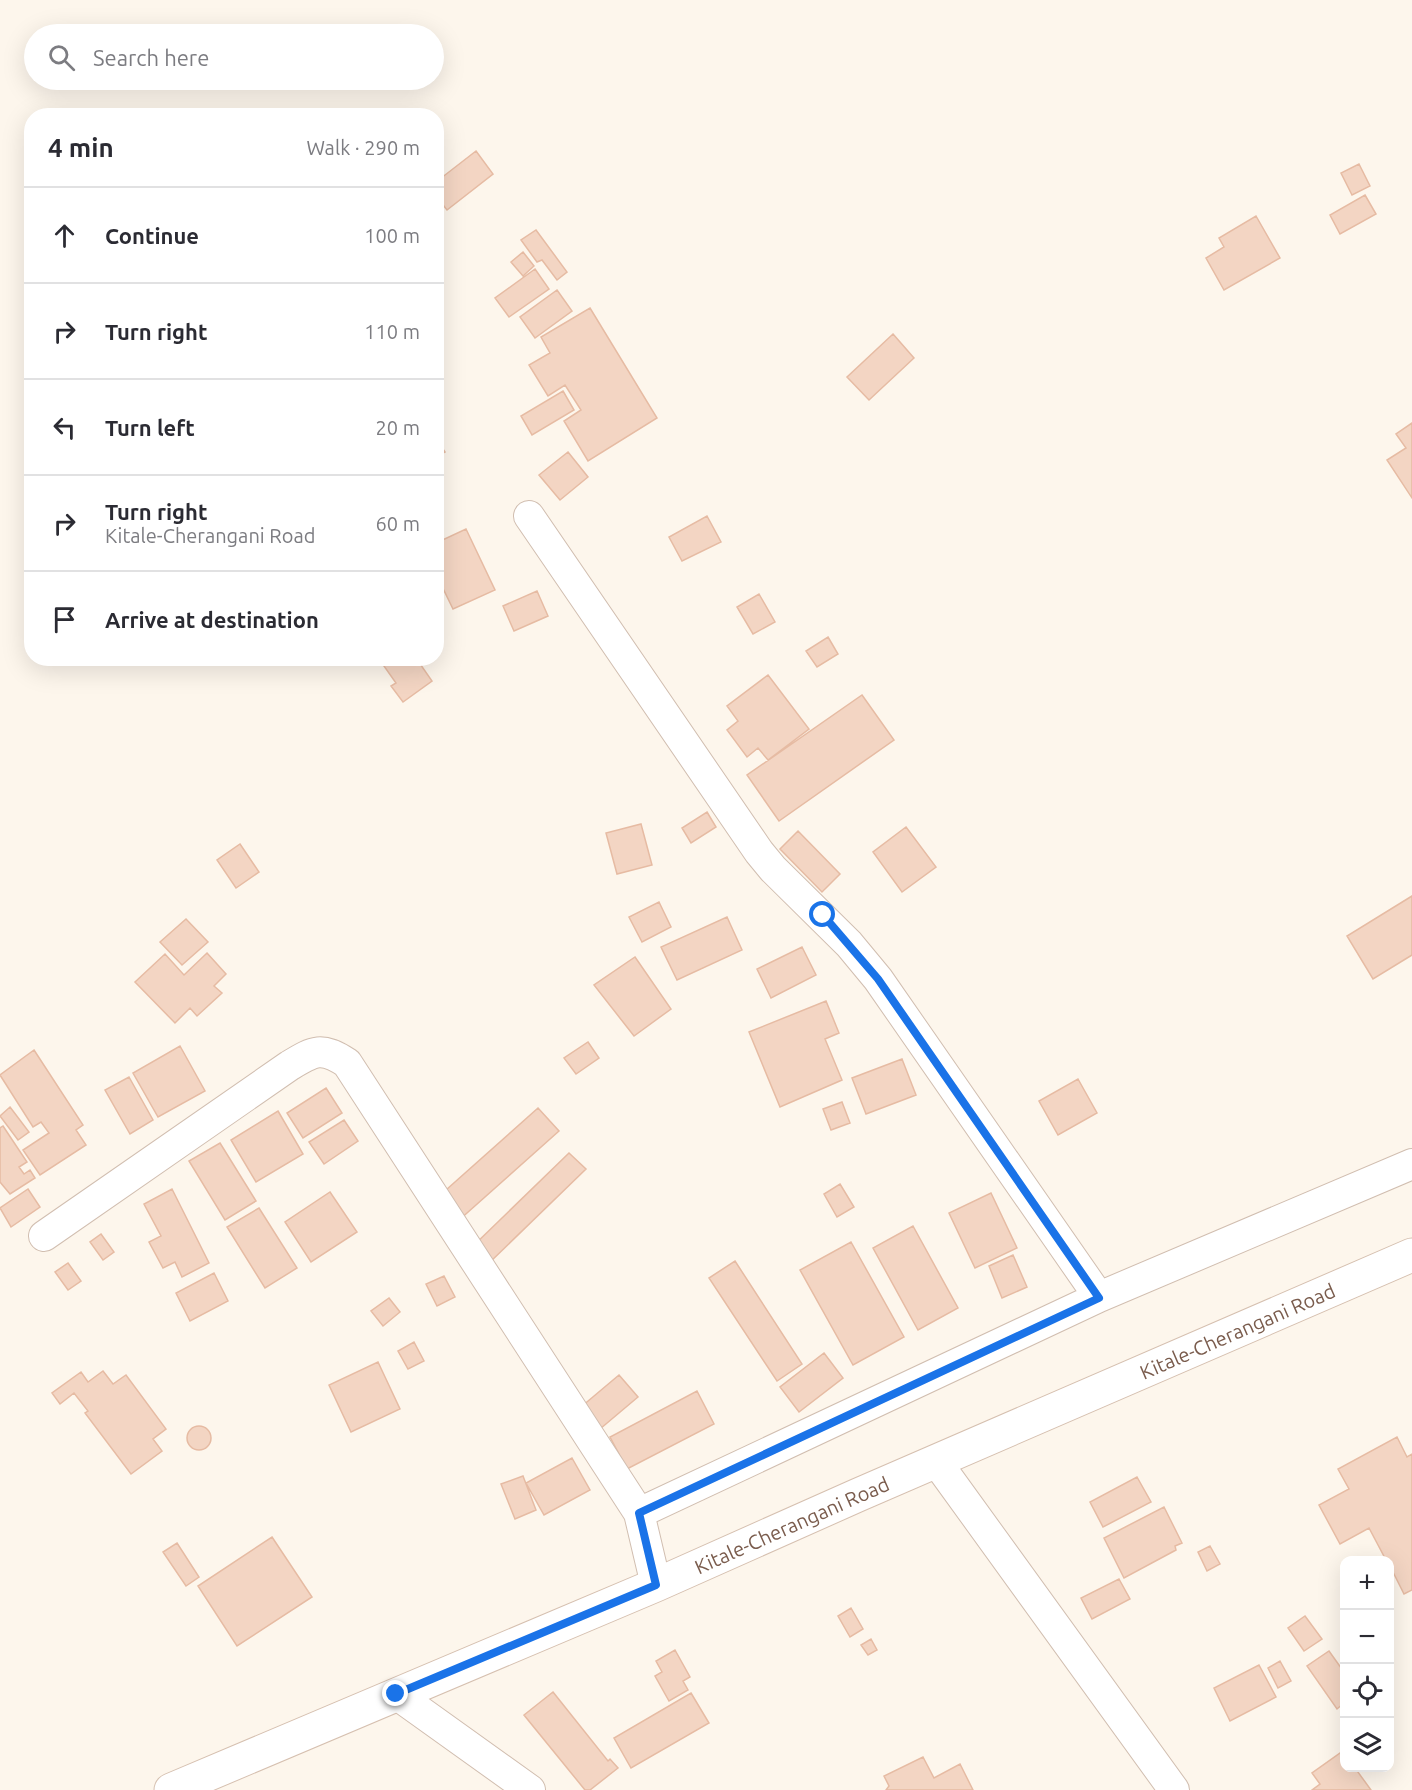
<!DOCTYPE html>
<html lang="en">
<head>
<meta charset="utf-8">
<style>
  :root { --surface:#fff; --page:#f7f7f7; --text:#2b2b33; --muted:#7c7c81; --line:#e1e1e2 }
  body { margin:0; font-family:Ubuntu,sans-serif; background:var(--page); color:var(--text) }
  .controls { position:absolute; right:18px; bottom:18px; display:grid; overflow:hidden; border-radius:12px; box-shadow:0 6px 24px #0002 }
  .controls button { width:54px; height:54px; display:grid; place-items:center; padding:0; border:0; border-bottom:2px solid var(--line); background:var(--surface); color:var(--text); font:30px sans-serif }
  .stop { position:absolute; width:18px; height:18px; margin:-14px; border:4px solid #1a73e8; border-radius:50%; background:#fff }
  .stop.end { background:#1a73e8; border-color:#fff; box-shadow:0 2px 6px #0008 }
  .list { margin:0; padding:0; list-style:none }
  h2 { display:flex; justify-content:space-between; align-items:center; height:78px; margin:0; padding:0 24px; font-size:26px }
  h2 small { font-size:20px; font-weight:400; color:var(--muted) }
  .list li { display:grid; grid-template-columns:39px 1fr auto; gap:18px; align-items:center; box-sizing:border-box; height:96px; padding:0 24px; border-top:2px solid var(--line) }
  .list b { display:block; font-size:22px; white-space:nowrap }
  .list p { margin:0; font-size:20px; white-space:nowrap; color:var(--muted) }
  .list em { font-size:20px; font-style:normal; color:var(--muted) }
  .icon { flex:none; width:33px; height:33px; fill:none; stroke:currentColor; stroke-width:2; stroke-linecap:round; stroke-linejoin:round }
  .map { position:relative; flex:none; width:1412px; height:1790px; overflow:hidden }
  .search { position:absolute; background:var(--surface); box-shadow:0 6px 24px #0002; left:24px; top:24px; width:420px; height:66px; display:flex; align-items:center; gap:15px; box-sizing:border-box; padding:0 21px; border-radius:33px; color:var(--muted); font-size:22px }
  .panel { position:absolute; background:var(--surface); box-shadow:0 6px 24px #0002; left:24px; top:108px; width:420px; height:558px; border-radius:24px }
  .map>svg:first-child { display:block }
</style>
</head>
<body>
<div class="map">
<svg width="1412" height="1790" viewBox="0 0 1412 1790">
  <rect width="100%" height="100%" fill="#fdf6ec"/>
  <path fill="#f3d5c3" stroke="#e6bba3" stroke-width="1.5" d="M 476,151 L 493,174 L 447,210 L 436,196 L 436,182 Z
    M 1359,164 L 1370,186 L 1352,195 L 1341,173 Z
    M 1365,195 L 1376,214 L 1340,234 L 1330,215 Z
    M 1256,216 L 1280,258 L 1224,290 L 1206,258 L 1224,247 L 1219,238 Z
    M 536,230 L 567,272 L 557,280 L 542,260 L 537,262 L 521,240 Z
    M 523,252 L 534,266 L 523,276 L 511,262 Z
    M 535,269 L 549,289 L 509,317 L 495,298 Z
    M 557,290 L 572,311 L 535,338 L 520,317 Z
    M 590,308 L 657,418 L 588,461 L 564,421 L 581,410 L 565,385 L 548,396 L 529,365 L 550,353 L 541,337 Z
    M 893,334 L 914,358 L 869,400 L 847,377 Z
    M 563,391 L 574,410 L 532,435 L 521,416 Z
    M 1412,423 L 1412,498 L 1387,460 L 1406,448 L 1396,434 Z
    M 436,439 L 445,452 L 436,457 Z
    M 568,452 L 588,477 L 560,500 L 539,475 Z
    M 707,516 L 721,542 L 682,561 L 669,537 Z
    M 466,529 L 495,590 L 453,609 L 436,574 L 436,543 Z
    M 537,591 L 548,616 L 514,631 L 503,606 Z
    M 759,594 L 775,622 L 753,634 L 737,607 Z
    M 828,637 L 838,654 L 817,667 L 806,651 Z
    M 416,658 L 432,681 L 403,702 L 391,686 L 396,683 L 379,659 Z
    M 768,675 L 809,729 L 768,760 L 758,748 L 747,757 L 727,730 L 738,721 L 727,706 Z
    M 862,695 L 894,740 L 779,821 L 747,775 Z
    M 707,812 L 716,827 L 691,843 L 682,828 Z
    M 641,824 L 652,865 L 617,874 L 606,833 Z
    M 906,827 L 936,867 L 902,892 L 873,852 Z
    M 798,831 L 840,874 L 822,892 L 780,849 Z
    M 240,844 L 259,872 L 236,888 L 217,860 Z
    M 1412,896 L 1412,955 L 1373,979 L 1347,936 Z
    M 659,902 L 671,927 L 642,942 L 629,917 Z
    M 727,917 L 742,950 L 677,980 L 661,947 Z
    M 186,919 L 208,942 L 182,965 L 160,942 Z
    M 802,947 L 816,975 L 771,998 L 757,969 Z
    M 207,953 L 226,974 L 214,986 L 222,993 L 197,1016 L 190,1008 L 175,1023 L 135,982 L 165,954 L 184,975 Z
    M 635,957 L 671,1009 L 634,1036 L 594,985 Z
    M 826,1001 L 839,1033 L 825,1039 L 842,1080 L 780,1107 L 749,1032 Z
    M 588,1042 L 599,1058 L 576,1074 L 564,1058 Z
    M 180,1046 L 205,1091 L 158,1117 L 133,1073 Z
    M 34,1050 L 83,1125 L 76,1130 L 86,1145 L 40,1175 L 23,1150 L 49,1133 L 41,1122 L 33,1127 L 0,1075 Z
    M 902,1059 L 916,1095 L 866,1114 L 852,1078 Z
    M 129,1077 L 153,1120 L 130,1134 L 105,1090 Z
    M 1078,1079 L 1097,1113 L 1058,1135 L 1039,1101 Z
    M 326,1088 L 342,1113 L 303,1138 L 287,1113 Z
    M 842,1102 L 850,1123 L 831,1130 L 823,1109 Z
    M 10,1107 L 29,1132 L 18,1140 L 0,1116 Z
    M 538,1108 L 559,1131 L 458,1221 L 437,1198 Z
    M 278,1111 L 303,1154 L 256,1182 L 231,1140 Z
    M 344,1120 L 358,1141 L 324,1164 L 309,1142 Z
    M 3,1126 L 27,1162 L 19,1167 L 24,1174 L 30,1170 L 35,1178 L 10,1194 L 0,1182 L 0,1128 Z
    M 220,1143 L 256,1201 L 225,1220 L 189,1161 Z
    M 569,1153 L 586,1169 L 486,1266 L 470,1249 Z
    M 840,1184 L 854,1207 L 837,1217 L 824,1194 Z
    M 28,1189 L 40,1207 L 11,1227 L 0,1208 Z
    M 172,1189 L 209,1263 L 182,1277 L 175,1262 L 163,1268 L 149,1242 L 161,1236 L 144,1204 Z
    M 330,1192 L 357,1232 L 311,1262 L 285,1222 Z
    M 991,1193 L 1017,1248 L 975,1268 L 949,1213 Z
    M 259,1208 L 297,1268 L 265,1288 L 227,1227 Z
    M 913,1226 L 958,1308 L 918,1330 L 873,1248 Z
    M 101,1234 L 114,1252 L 103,1260 L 90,1242 Z
    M 851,1242 L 904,1337 L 853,1365 L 800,1270 Z
    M 1013,1255 L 1027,1287 L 1002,1298 L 989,1266 Z
    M 735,1261 L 802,1364 L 777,1381 L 709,1278 Z
    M 68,1263 L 81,1281 L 68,1290 L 55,1272 Z
    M 214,1273 L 228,1301 L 190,1321 L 176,1293 Z
    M 444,1276 L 455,1297 L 437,1306 L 426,1284 Z
    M 389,1298 L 400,1312 L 383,1326 L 371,1311 Z
    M 414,1342 L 424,1361 L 408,1369 L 398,1351 Z
    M 824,1353 L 843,1378 L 799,1412 L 780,1387 Z
    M 378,1362 L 400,1409 L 351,1432 L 329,1385 Z
    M 103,1371 L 113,1384 L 126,1375 L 166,1429 L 153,1439 L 162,1451 L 131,1474 L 85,1413 L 88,1411 L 74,1393 L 60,1404 L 52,1393 L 81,1372 L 88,1382 Z
    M 619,1375 L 638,1397 L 594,1434 L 575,1412 Z
    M 697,1391 L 714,1424 L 627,1469 L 610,1437 Z
    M187 1438a12 12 0 1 1 24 0a12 12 0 1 1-24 0Z
    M 1397,1437 L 1407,1457 L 1412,1454 L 1412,1590 L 1404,1594 L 1390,1566 L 1390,1560 L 1386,1560 L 1369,1528 L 1340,1544 L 1319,1505 L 1349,1489 L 1338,1469 Z
    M 572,1458 L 590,1490 L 544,1515 L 526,1483 Z
    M 523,1476 L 536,1510 L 515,1519 L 501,1484 Z
    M 1137,1477 L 1151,1502 L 1103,1527 L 1090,1502 Z
    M 1164,1507 L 1182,1543 L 1175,1546 L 1176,1550 L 1124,1578 L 1104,1538 Z
    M 272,1537 L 312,1597 L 237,1646 L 198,1586 Z
    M 177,1543 L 199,1577 L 186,1586 L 163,1552 Z
    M 1210,1546 L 1220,1564 L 1207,1571 L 1198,1552 Z
    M 1119,1579 L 1130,1599 L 1092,1619 L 1081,1598 Z
    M 851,1608 L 863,1629 L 850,1637 L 838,1616 Z
    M 1305,1616 L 1322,1639 L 1304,1651 L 1288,1628 Z
    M 871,1639 L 877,1650 L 868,1655 L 861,1645 Z
    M 675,1650 L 690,1677 L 683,1681 L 688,1690 L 669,1701 L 655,1676 L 662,1672 L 656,1661 Z
    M 1329,1651 L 1344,1672 L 1344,1703 L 1337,1709 L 1307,1666 Z
    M 1280,1661 L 1291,1681 L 1278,1688 L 1268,1668 Z
    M 1259,1665 L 1276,1697 L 1230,1721 L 1214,1688 Z
    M 553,1692 L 608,1761 L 610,1759 L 618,1768 L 590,1790 L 585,1790 L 524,1715 Z
    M 691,1693 L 709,1723 L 631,1768 L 614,1738 Z
    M 1343,1751 L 1344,1768 L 1355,1768 L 1371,1790 L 1312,1790 L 1320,1784 L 1312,1773 Z
    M 923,1757 L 934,1778 L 960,1764 L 973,1790 L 886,1790 L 889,1786 L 884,1776 Z"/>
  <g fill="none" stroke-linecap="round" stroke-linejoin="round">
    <defs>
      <path id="minor" d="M 529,516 L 759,852 L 773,869 L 849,944 L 878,979 L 1099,1297
        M 44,1236 L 289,1066 C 314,1051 321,1046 347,1063 L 639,1513 L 656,1585
        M 936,1461 L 1174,1790
        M 639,1513 L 1099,1297 L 1412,1164
        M 396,1694 L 530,1790"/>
      <g id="secondary">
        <path id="s1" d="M 171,1790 L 656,1585 L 858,1495 L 1412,1255"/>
      </g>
    </defs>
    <use href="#minor" stroke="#d1beb0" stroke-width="32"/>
    <use href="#secondary" stroke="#d6c0b0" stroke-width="35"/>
    <use href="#minor" stroke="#fff" stroke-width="30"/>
    <use href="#secondary" stroke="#fff" stroke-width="33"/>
  </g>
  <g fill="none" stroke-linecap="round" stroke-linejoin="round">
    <path stroke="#1a73e8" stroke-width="8" d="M 396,1694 L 656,1585 L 639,1513 L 1099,1298 L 878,979 L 823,915"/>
  </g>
  <g text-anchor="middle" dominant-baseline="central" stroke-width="5" stroke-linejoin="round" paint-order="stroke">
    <g font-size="20" fill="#7a5c4d" stroke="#fffaf3">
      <text stroke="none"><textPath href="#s1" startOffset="1161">Kitale-Cherangani Road</textPath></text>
      <text stroke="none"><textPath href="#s1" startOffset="675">Kitale-Cherangani Road</textPath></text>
    </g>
  </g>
</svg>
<div class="controls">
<button>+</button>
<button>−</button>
<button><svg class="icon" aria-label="locate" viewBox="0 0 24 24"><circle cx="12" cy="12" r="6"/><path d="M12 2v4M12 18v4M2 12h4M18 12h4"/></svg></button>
<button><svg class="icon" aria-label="layers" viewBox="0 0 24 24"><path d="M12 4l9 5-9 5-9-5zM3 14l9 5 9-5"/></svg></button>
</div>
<div class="stop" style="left:823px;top:915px"></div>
<div class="stop end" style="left:396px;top:1694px"></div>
<div class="search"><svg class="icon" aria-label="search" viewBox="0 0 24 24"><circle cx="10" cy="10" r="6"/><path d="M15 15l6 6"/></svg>Search here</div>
<section class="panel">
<h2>4 min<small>Walk · 290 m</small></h2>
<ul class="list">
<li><svg class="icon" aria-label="ahead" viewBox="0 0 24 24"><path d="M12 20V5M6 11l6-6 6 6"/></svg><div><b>Continue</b></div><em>100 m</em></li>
<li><svg class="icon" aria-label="right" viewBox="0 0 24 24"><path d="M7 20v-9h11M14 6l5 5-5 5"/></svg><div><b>Turn right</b></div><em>110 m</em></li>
<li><svg class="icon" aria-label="left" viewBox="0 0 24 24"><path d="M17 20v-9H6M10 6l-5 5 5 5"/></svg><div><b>Turn left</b></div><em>20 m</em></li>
<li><svg class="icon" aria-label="right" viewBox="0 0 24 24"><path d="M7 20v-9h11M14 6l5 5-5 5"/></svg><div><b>Turn right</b><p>Kitale-Cherangani Road</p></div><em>60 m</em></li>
<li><svg class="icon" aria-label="arrive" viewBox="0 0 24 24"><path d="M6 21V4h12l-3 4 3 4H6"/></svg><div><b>Arrive at destination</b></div></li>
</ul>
</section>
</div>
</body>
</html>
